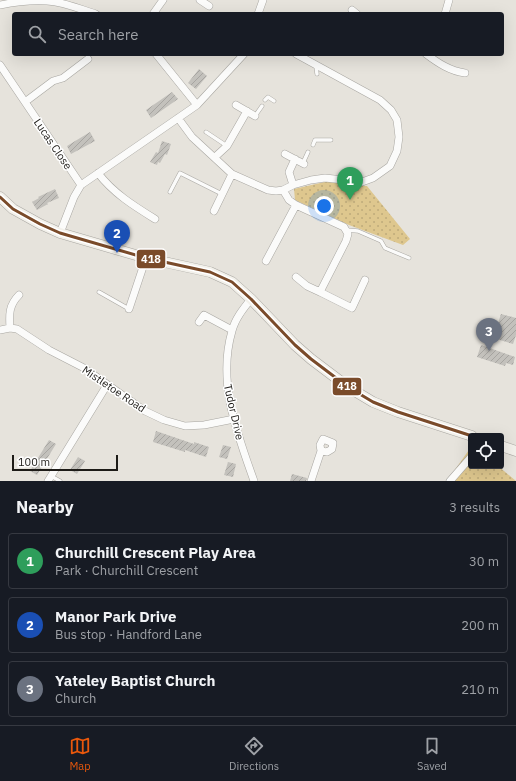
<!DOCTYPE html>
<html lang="en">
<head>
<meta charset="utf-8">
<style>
  :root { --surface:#171b24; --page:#242831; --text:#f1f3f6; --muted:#9ea1a6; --line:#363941; --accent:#ea580c }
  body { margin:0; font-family:"IBM Plex Sans",sans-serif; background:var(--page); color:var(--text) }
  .controls { position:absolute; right:12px; bottom:12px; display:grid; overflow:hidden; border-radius:4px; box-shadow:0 4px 16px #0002 }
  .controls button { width:36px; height:36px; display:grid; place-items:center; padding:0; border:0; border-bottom:1px solid var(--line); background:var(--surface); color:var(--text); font:20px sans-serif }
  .scale { position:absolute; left:12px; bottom:10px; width:106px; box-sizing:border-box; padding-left:4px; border:2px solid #1d1b17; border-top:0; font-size:11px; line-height:14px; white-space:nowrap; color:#1d1b17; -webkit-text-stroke:3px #fff; paint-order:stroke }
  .you { position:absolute; left:324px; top:206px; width:14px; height:14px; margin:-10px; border:3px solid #fff; border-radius:50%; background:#1a73e8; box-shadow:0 0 0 6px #1a73e833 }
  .badge { display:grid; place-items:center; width:26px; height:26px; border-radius:50%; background:var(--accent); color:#fff; font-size:13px; font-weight:700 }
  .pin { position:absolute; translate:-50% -33px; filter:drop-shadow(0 1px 2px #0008) }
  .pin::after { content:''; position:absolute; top:21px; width:14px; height:12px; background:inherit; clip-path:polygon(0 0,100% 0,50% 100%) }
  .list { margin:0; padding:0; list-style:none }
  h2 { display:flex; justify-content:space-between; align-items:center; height:52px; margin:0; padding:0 16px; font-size:17px }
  h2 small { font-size:13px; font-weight:400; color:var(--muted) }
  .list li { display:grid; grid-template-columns:26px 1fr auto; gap:12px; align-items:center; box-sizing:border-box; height:56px; margin:0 8px 8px; padding:0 8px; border:1px solid var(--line); border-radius:4px }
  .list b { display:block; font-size:15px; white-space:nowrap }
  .list p { margin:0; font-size:13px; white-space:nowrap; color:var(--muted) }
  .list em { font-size:13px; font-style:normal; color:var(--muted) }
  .icon { flex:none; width:22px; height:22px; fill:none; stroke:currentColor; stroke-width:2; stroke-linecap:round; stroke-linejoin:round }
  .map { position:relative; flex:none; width:516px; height:481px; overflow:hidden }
  .search { position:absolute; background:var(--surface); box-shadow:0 4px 16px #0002; left:12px; right:12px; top:12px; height:44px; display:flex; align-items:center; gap:10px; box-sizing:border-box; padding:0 14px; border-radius:4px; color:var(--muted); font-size:15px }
  .sheet { height:244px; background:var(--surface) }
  nav { display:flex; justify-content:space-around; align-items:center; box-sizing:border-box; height:56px; border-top:1px solid var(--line); background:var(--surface); font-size:11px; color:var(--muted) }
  nav a { display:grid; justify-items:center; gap:2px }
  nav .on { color:var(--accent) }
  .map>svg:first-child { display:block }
</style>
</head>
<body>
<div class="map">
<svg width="516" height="481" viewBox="0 0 516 481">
  <defs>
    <pattern id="grass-dots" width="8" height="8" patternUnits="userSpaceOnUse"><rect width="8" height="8" fill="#dec78e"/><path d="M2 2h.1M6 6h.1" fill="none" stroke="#beaa7a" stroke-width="1.8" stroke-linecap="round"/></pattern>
    <pattern id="building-hatch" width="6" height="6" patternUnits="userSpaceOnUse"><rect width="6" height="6" fill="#c3c1bc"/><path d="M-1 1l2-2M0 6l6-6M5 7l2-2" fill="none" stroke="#a7a5a1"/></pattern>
  </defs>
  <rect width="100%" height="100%" fill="#e6e3dc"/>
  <path fill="url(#grass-dots)" d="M 329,181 L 348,185 L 367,186 L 410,239 L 403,245 L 349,225 L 295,200 L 294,189 Z
    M 471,447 L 471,466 L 498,466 L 516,481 L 447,481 Z"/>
  <path fill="url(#building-hatch)" d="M 199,69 L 207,76 L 196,89 L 188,83 Z
    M 172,92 L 178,99 L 151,118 L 146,110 Z
    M 90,132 L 95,141 L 71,154 L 67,146 Z
    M 162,141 L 171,144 L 167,155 L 165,154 L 160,163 L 158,162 L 157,165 L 150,162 L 156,152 L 158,153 Z
    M 55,189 L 59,198 L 47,203 L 48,204 L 37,210 L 32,202 L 39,198 L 38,197 Z
    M 501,314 L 516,318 L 516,335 L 513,344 L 493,338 Z
    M 481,345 L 515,357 L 513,365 L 506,363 L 505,366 L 477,357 Z
    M 156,431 L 194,444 L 194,442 L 209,447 L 206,457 L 185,450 L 185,452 L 153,442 Z
    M 49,440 L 56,444 L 37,475 L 30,471 Z
    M 223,445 L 231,447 L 227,459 L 219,457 Z
    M 78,457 L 85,461 L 77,474 L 70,470 Z
    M 228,462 L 236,464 L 233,477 L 224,475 Z
    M 292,474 L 307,478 L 306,481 L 290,481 Z"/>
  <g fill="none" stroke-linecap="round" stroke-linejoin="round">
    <defs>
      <path id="lane" d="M 316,66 L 317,74
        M 265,100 L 268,97 L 274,101
        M 255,116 L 262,106
        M 206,132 L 227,146
        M 313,145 L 315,140 L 331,140
        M 303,163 L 308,152
        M 170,192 L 180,173 L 222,194
        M 346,230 L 358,231 L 381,241 L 385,248 L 409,258
        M 99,292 L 129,309
        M 51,476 L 60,481"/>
      <path id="street" d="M 200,0 L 209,6
        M 0,5 C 15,2 32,0 47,1 C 64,2 80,9 96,14
        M 352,10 L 357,14
        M 153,14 L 163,0
        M 258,14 L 263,0
        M 445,14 L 449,0
        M 156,54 L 197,105
        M 426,54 C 438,63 450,71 465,73
        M 0,65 L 25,102
        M 236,105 L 255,116
        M 178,118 L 192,137 L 232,174 L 268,190 L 276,191 L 283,190 L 293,185 L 311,180 L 325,178 L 362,182 L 373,178 L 390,166 L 397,151 L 399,137 L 397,120 L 391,110 L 380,100 L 296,54
        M 285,154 L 304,164
        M 215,157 L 227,146 L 247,111
        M 98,173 C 113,193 134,206 155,219
        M 81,185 L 25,102 L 53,81 L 63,78 L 88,59
        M 293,185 L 289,172 L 295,159
        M 283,190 L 289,200 L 296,205 L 344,227 L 348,234 L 346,241 L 320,292 L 352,308 L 365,280
        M 214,211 L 232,174
        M 60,233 L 74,197 L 81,185 L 197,105 L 244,54
        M 266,261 L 296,205
        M 296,277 L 307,286 L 320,292
        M 251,299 C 243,309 235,319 232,331 C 217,382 237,433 254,481
        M 129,309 L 146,258
        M 199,322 L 204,315 L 232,330
        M 10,328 C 9,314 9,305 19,295
        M 0,330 L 10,328 L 17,329 L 49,350 L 84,368 L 145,411 L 164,420 L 185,426 L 204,425 L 234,419
        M 48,481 L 107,385
        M 311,481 L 321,451 L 320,445 L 323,439 L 333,443 L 332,449 L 327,452 L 321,451
        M 450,481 L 471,457"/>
      <path id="secondary" d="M 0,197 L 13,209 L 40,224 L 60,233 L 146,258 L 210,272 L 232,282 L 251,299 L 295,345 L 311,359 L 348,387 L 373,402 L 398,412 L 472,436
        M 501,446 L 516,451"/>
    </defs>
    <use href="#lane" stroke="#a8a6a1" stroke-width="4.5"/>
    <use href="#street" stroke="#a8a6a1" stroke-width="8"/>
    <use href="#secondary" stroke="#a8a6a1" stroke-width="11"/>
    <use href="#lane" stroke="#fbfbfa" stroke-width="3.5"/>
    <use href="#street" stroke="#fbfbfa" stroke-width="7"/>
    <use href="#secondary" stroke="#f3f1eb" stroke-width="10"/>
    <defs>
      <path id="bus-1" d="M 0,197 L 13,209 L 40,224 L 60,233 L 146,258 L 210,272 L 232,282 L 251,299 L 295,345 L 311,359 L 348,387 L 373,402 L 398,412 L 472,436"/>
    </defs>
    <use href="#bus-1" stroke="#fff" stroke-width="6"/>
    <use href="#bus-1" stroke="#7a4b2a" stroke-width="3"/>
  </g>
  <g text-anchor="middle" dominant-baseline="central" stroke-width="3" stroke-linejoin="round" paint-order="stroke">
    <g font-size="11" fill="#1d1b17" stroke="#fff">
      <text transform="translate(53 144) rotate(56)">Lucas Close</text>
      <text transform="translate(114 389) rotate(34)">Mistletoe Road</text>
      <text transform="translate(234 412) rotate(77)">Tudor Drive</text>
    </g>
  </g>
  <g stroke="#fff" stroke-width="1.5">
    <rect x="136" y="249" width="30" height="20" rx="4" fill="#7a4b2a"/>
    <rect x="332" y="377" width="30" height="19" rx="4" fill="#7a4b2a"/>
  </g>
  <g font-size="11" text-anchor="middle" font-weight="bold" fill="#fff">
    <text x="151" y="263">418</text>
    <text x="347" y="390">418</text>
  </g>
</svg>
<div class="controls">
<button><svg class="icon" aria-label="locate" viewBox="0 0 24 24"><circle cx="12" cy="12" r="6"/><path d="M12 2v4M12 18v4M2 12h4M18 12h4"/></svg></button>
</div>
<div class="scale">100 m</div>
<div class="you"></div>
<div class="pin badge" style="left:350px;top:200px;background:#2e9e5b">1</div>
<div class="pin badge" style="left:117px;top:253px;background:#1a4fb4">2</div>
<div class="pin badge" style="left:489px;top:351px;background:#6b7280">3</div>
<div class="search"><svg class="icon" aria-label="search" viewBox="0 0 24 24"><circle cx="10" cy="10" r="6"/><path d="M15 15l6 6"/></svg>Search here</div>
</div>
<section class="sheet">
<h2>Nearby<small>3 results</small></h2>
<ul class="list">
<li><span class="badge" style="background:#2e9e5b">1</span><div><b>Churchill Crescent Play Area</b><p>Park · Churchill Crescent</p></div><em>30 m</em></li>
<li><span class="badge" style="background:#1a4fb4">2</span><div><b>Manor Park Drive</b><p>Bus stop · Handford Lane</p></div><em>200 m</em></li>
<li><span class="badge" style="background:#6b7280">3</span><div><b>Yateley Baptist Church</b><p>Church</p></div><em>210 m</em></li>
</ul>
</section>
<nav>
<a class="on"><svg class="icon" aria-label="map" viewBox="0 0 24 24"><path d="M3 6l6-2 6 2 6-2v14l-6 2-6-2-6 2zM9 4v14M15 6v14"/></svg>Map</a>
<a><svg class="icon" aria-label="directions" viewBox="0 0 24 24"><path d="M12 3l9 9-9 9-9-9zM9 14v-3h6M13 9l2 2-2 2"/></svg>Directions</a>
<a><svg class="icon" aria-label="saved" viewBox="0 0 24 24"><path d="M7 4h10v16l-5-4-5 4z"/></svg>Saved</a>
</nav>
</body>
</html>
